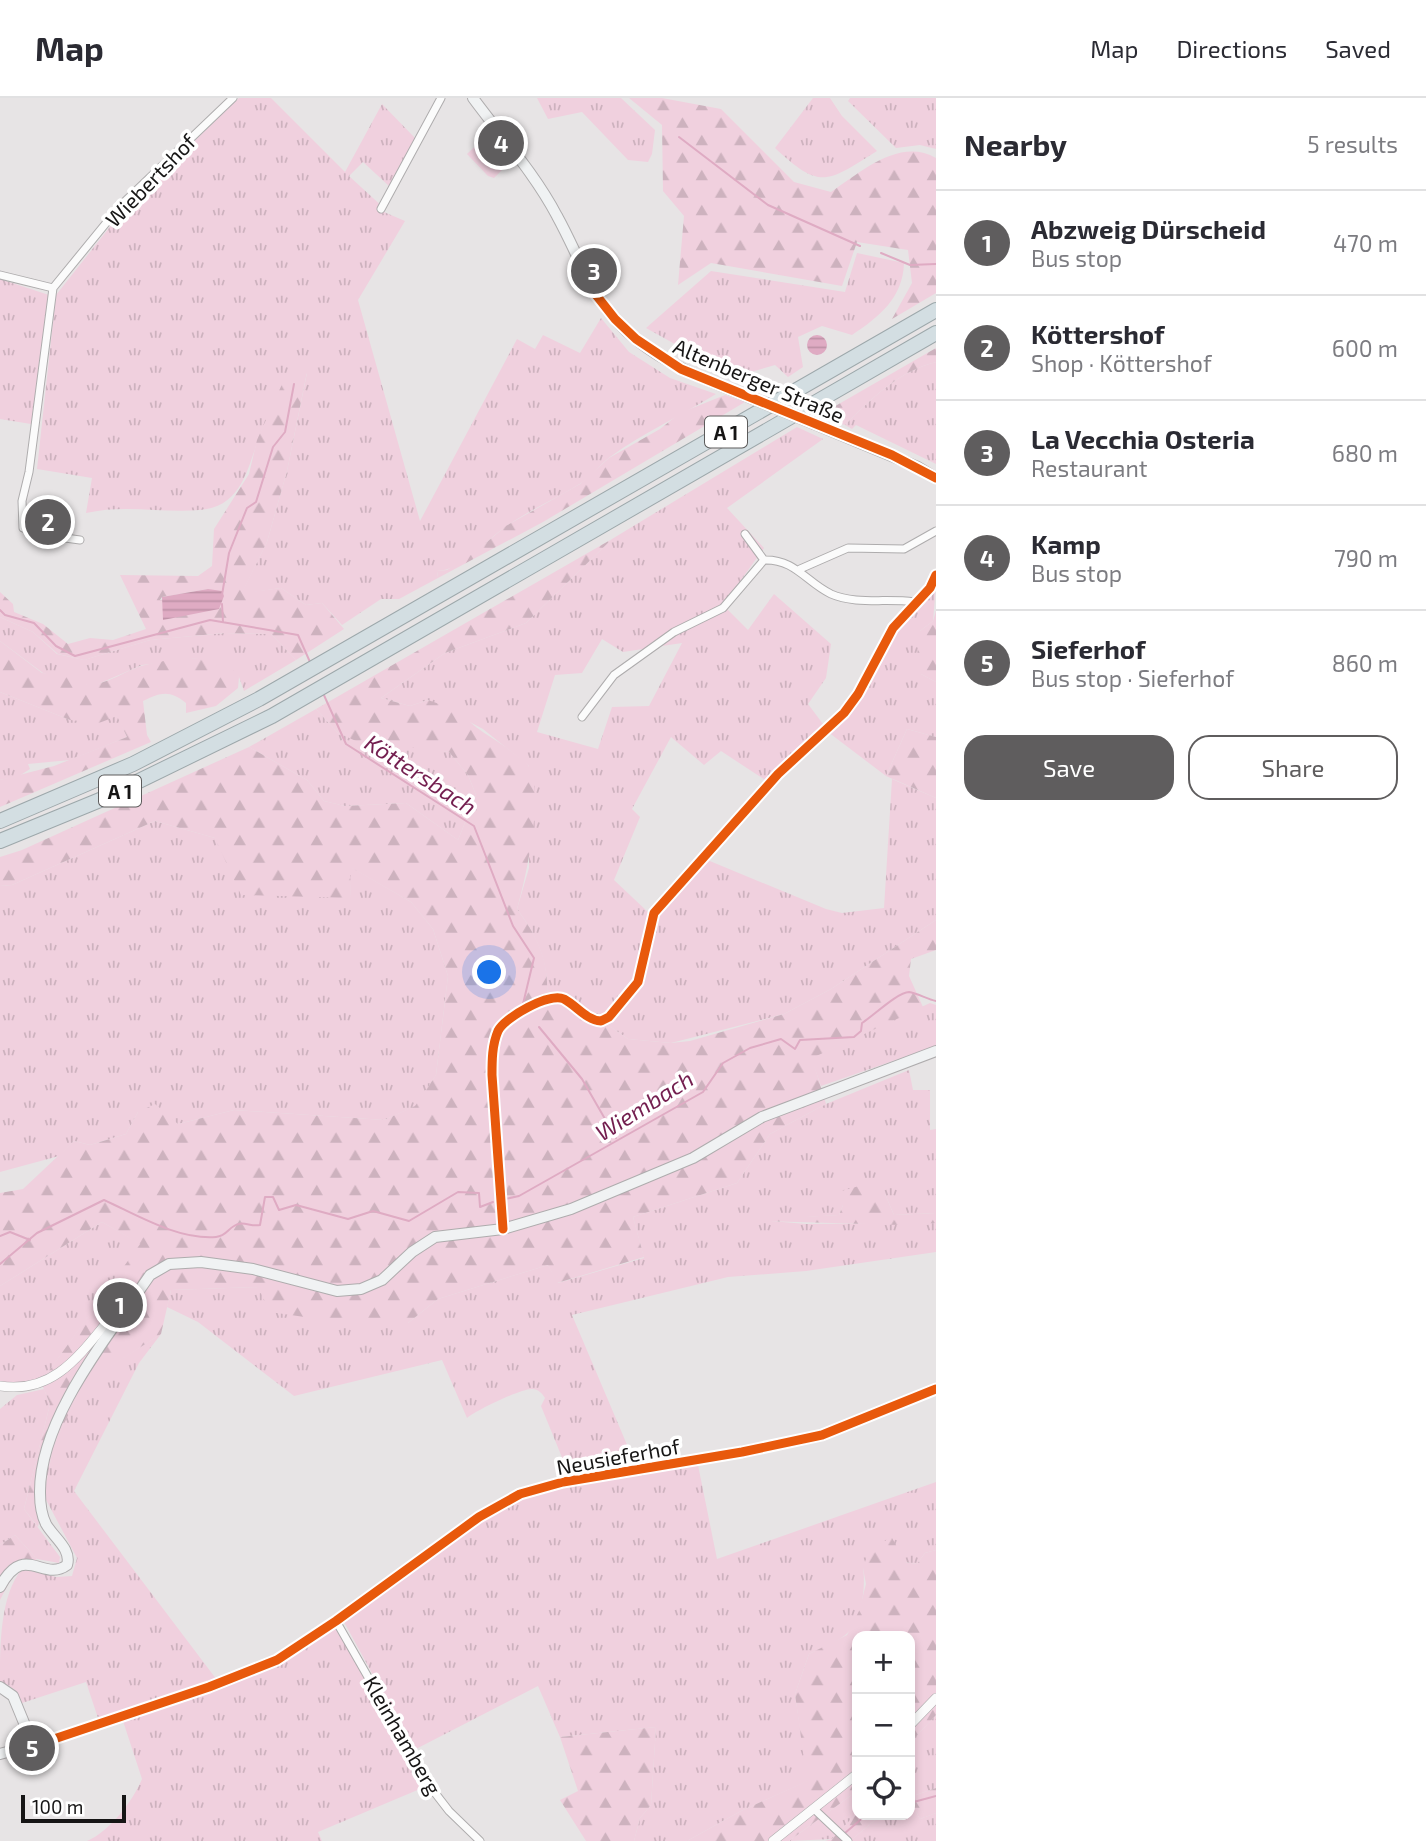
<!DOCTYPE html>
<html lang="en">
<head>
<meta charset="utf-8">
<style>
  :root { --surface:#fff; --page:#f2f2f3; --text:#2b2b33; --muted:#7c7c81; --line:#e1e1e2; --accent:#5f5d5e }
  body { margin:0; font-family:"Exo 2",sans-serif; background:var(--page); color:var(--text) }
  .controls { position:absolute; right:21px; bottom:21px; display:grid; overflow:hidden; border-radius:14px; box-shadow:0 4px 10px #0003 }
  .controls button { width:63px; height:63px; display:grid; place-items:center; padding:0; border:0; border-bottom:2px solid var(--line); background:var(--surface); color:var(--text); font:35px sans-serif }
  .scale { position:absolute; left:21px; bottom:18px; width:105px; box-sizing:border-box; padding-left:7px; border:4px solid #161515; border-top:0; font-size:19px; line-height:24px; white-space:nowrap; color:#161515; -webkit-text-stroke:5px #fff; paint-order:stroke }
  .you { position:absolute; left:490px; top:875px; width:24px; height:24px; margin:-18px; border:5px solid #fff; border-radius:50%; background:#1a73e8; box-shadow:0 0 0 10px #1a73e833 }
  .badge { display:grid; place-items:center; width:46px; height:46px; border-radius:50%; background:var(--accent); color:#fff; font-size:23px; font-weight:700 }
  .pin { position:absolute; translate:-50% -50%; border:4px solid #fff; box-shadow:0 2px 7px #0006 }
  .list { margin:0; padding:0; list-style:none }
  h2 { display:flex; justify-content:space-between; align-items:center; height:91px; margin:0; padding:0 28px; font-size:30px }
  h2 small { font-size:23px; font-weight:400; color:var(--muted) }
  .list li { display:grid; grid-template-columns:46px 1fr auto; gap:21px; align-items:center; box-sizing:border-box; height:105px; padding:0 28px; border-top:2px solid var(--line) }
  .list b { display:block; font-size:26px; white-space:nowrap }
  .list p { margin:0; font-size:23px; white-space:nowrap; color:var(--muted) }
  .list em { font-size:23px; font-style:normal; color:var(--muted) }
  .actions { display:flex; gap:14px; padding:21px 28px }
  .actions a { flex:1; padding:16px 0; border:2px solid var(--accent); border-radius:21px; text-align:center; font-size:24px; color:var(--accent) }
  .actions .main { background:var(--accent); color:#fff }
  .icon { flex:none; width:38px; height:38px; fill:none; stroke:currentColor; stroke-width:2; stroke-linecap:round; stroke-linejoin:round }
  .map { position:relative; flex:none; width:936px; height:1743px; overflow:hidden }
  header { display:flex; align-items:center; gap:42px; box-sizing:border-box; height:98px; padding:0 35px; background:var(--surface); border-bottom:2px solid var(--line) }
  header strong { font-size:33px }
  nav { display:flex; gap:38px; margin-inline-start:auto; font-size:24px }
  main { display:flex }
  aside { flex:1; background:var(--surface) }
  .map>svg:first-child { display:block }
</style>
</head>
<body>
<header>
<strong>Map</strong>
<nav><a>Map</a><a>Directions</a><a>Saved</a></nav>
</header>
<main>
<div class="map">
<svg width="936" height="1743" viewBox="0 0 936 1743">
  <defs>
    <pattern id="grass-tufts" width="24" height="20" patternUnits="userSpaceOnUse" patternTransform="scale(1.75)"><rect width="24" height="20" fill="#f0d0de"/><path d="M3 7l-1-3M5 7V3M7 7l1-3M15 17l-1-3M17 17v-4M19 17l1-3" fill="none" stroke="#cdb2be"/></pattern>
    <pattern id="forest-firs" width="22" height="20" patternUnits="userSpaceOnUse" patternTransform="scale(1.75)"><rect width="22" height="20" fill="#f0d0de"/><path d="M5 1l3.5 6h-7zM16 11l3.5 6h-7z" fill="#cdb2be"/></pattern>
    <pattern id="water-rules" width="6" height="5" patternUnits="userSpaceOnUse" patternTransform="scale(1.75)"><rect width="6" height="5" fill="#dfabc3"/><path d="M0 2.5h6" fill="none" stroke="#bf92a7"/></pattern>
  </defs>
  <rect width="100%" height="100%" fill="#e7e4e5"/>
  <path fill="url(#grass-tufts)" fill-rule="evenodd" d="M 239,0 L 271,0 L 345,74 L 382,6 L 415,40 L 389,88 L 363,64 L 349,78 L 385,111 L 384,114 L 405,123 L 358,202 L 420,423 L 517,241 L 535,251 L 543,237 L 580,255 L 601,220 L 629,254 L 670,280 L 716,296 C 681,318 644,334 610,359 C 599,367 591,380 578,387 C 554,402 527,413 504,430 C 484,444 463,472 437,473 L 438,480 L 399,501 L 381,501 L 342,527 L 322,505 L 306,507 L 281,490 L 241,496 L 267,444 L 287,373 L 307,275 C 295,288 281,301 271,315 C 247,350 253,408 199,412 C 162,415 124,406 86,415 L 92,380 L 37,371 L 56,197 L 124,111 Z
    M 537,0 L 621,0 L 655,32 L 652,56 L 648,64 L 628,62 L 582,14 L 548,21 Z
    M 813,0 L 830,0 L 842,18 L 877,53 C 827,84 821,93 775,50 Z
    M 850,0 L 936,0 L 936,51 L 920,47 L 896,50 L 848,3 Z
    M 857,155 L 904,165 C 903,200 879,219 852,237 L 822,228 L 798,239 L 803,269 L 788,279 L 775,267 L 734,279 L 646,230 L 711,173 L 845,194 Z
    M 0,181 L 49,197 L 31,326 L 0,321 Z
    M 936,264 L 936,366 L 856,327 L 852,331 L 845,327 C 871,301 899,273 936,264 Z
    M 797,329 L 823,341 L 727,410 L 764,450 L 723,507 L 748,532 L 774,496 L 831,546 L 826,580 L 808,606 L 826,630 L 768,684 L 721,653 L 704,667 L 671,639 L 632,711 L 640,719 L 614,782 L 649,815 L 635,882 L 604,919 L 599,921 L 547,898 C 549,864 537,838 517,811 L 529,770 L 529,668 L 483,631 L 428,602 L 410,608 L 381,600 L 445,555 L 526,525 L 612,441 ZM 602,541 L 623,554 L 682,545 L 649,608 L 612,609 L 598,651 L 537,634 L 555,577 L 582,575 Z
    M 936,486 L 933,523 L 920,533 L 921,576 L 936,584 L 936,639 L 907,631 L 886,678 L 828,634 L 861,598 L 884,551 Z
    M 0,519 L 33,534 L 57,556 L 84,562 L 150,542 L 225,535 L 271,536 L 296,562 L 244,593 L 239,579 L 198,560 L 142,567 L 96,587 L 87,587 L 43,575 L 0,543 Z
    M 0,594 L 70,622 L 118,618 L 127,639 L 70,662 L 28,666 L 30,671 L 19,678 L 0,682 Z
    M 316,611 L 338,635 L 449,654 L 468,677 L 476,697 L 458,742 L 406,705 L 345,708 L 324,703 L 307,682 L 249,649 Z
    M 892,681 L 936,700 L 936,822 L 831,891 L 784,916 L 671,945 L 628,941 L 605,925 L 641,884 L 655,819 L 705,761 L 826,811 L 842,815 L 884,810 Z
    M 155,723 L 215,740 L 351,800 L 349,768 L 411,804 L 433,831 L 448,878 L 436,977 L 416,1008 L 384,1022 L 234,1012 L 178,1026 L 138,1014 L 126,1036 L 90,1047 L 74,1043 L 59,1058 L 0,1074 L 0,788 L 12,787 Z
    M 930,905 L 936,907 L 936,948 L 821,988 L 811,960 Z
    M 909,972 L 913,992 L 930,992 L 930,1032 L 936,1031 L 936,1115 L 894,1117 L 885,1096 L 843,1107 L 839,1117 L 759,1122 L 806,1126 L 936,1125 L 936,1154 L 806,1173 L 728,1179 L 572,1217 L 636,1368 L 570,1379 L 541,1308 L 545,1300 C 542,1295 538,1291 532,1291 C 520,1291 477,1312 467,1320 L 442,1262 L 294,1298 L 198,1224 L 167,1209 L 171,1192 L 259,1189 L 408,1225 L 438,1201 L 548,1167 L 558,1185 L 644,1160 L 633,1119 L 737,1085 L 770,1036 L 826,1006 Z
    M 102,1124 L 141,1146 L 41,1284 L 28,1288 L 0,1284 L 0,1188 Z
    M 161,1236 L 139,1265 L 74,1393 L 217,1582 L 98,1620 L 86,1584 L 22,1605 L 14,1591 L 0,1584 C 0,1547 0,1497 22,1471 L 56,1479 L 72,1478 L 77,1460 L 44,1398 L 53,1349 L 83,1285 Z
    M 44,1291 L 50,1306 L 24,1411 L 60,1459 L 59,1465 L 37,1461 L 15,1437 L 0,1447 L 0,1311 L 17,1297 Z
    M 698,1367 L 717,1461 L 936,1384 L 936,1452 L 925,1455 L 917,1466 L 905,1464 L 863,1470 C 866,1489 862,1526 844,1538 C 833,1546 820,1551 809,1556 L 795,1596 L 808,1683 L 741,1713 L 687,1743 L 634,1743 L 640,1720 L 651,1707 L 656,1629 L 560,1639 L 538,1588 L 414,1652 L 344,1524 C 396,1481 459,1420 524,1397 C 579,1378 640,1375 698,1367 Z
    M 335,1529 L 344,1535 L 427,1688 L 318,1734 L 322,1743 L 87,1743 C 109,1734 133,1703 142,1681 L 122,1620 L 262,1571 Z
    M 936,1617 L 936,1690 L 910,1699 L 910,1645 Z
    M 857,1693 L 857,1715 L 832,1741 L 789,1743 Z
    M 910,1714 L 916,1714 L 920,1721 L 936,1715 L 936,1743 L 850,1743 L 881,1717 Z"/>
  <path fill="url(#forest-firs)" fill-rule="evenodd" d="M 629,0 L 662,0 L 721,11 L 794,84 L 831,94 C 860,75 899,39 936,60 L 936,195 L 892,221 L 912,185 L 908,152 L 857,144 L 842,188 L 711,165 L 678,187 L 684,118 L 663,93 L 662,27 Z
    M 936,250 L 936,264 C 899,273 871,301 845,327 L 818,318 Z
    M 307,274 L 287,373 L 267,444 L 242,495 L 281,490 L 306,507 L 322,505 L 344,531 L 296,562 L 271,536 L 225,535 L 150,542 L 84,562 L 58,556 L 33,534 L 0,519 L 0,494 L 13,506 L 14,514 L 43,526 L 68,546 L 90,540 L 113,542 L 146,531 L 120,477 L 198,478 L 212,468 L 214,431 L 249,376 L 257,342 L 283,284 ZM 208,491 L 224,498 L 160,502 L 162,499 Z
    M 725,297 L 745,304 L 543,424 L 438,480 L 437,473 L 447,472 L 475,454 L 506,428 L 580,386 L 609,360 L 660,331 L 680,315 Z
    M 612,441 L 526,525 L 445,555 L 381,600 L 410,608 L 428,602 L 462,614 C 470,629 496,641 511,653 C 516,658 524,662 528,667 C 546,692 525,783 517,811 C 538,840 549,862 547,898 L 568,899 L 628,941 L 671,945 L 690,943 L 784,916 L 831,891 L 936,822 L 936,852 L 911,861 L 909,878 L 923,909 L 812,960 L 826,1006 L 770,1036 L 737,1085 L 633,1119 L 644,1159 L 557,1185 L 548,1167 L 438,1201 L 408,1225 L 346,1225 L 270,1214 L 258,1189 L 171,1192 L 161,1236 L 83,1286 L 53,1349 L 38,1429 L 24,1411 L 50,1306 L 41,1284 L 140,1146 L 102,1124 L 0,1188 L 0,1095 L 23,1091 L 74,1043 L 90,1047 L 126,1036 L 138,1014 L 155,1006 L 178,1026 L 234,1012 L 384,1022 L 415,1008 L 436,977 L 448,878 L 433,831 L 411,804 L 350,769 L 351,800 L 241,797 L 215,740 L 155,723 L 12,787 L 0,788 L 0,759 L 22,752 L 249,649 L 307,682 L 324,703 L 345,708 L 406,705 L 458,742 L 476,697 L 468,677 L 449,654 L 356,643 L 338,635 L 316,611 Z
    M 936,513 L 936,584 L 921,576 L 917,558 L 920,533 L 933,523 Z
    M 0,543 L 42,575 L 76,578 L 87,587 C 108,587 125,572 145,567 C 170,560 197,560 223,559 L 239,579 L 238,590 L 216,608 L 186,615 L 186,605 C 170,592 161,594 143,603 L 147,637 L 151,644 L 0,709 L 0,682 L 54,668 L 127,639 L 117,618 L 99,625 L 70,622 L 0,594 Z
    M 907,631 L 936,639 L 936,700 L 886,678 Z
    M 866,1086 L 885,1096 L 894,1117 L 936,1115 L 936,1125 L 901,1127 L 759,1123 L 762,1116 L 801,1119 L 839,1117 L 843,1107 L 838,1094 Z
    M 15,1437 L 37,1461 L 12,1479 L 0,1502 L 0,1447 Z
    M 891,1438 L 905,1464 L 917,1466 L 925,1455 L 936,1452 L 936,1617 L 910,1645 L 910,1538 L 857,1538 L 857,1693 L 789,1743 L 687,1743 L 741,1713 L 807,1683 L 795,1596 L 809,1556 L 847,1537 L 859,1513 L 866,1486 L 863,1470 L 867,1458 Z
    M 656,1629 L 651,1707 L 640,1720 L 634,1743 L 586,1743 L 560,1702 L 578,1693 L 560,1639 Z
    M 936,1690 L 936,1715 L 920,1721 L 916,1714 L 910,1714 L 910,1699 Z
    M 857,1715 L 881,1717 L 850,1743 L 825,1743 L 832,1741 Z"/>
  <path fill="#f0d0de" d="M 488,36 L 507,62 L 507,67 L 494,80 L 488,78 L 467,56 Z"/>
  <path fill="url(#water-rules)" d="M807 247a10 10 0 1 1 20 0a10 10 0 1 1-20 0Z
    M 208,491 L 222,493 L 224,498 L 219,511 L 163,522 L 162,499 Z"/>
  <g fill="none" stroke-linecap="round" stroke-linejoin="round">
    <path stroke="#dfabc3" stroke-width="2" d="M 679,39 L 768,107 L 860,148
      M 881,155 L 910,167 L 936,166
      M 222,497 L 229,455 L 247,410 L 256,404 L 273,349 L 285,334 L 294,286
      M 222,506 L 223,524
      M 0,512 L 5,517 L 34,525 L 56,548 L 75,558 L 210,522 L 298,537 L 310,564
      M 323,595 L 346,646 L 474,728 L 513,828 L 534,860 L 523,906
      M 539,929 L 582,981 L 616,1040
      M 505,1101 L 519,1098 L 703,994 L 723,965 L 750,950 L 781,941 L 795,951 L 800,942 L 854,939 L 861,933 L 862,925 C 873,918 898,894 909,894 C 917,895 927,901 936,903
      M 0,1138 L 10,1134 L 30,1142
      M 0,1166 L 37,1135 L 104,1102 C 137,1117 178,1142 216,1139 C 226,1138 227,1132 234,1128 C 243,1122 250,1129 260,1127 L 265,1099 L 273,1099 L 279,1112 L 296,1107 L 348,1121 L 373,1113 L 409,1123 L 458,1094 L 479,1095 L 480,1109 L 493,1104
      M 910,1705 L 936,1698
      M 845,1735 L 866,1717"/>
    <defs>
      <path id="minor" d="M 381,111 L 441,0
        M 0,177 L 53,190 L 120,108 L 233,0
        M 53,190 L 29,374 L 22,403 L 23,430 L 43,437 L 80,442
        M 745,436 L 764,462
        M 800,471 L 848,450 L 904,451 L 936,433
        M 582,619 L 614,577 L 674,534 L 723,510 L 764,462 C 795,461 806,484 831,496 C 856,507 888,500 914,504
        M 503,1131 L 492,977 C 492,963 492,947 498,933 C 504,920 549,894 564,901 C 577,908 586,922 601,923 L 609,919 L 638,884 L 654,815 L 778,676 L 844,615 L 858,596 L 893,530 L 930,490 L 936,477
        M 336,1523 L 432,1691 L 449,1713 L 480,1743
        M 27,1645 L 42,1645 L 209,1589 L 277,1562 L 336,1523 L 479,1419 L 520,1396 L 563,1384 L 742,1354 L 822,1337 L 936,1291
        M 814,1711 L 848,1743"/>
      <path id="tertiary" d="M 0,1288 C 58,1297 84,1250 118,1211 L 127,1212
        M 910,1627 L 936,1600
        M 773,1743 L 857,1676"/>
      <path id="secondary" d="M 473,0 C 501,38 535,76 557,118 C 583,165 593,208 638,243 C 672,270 713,284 753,301
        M 814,326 L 918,369 L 936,380
        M 0,1489 C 24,1443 43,1485 67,1467 C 72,1451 53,1439 46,1426 C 41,1416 40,1405 40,1395 C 39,1320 110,1236 150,1177 L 169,1166 L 201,1164 L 253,1171 L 337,1193 L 361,1191 L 382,1182 L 412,1154 L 435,1139 L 503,1131 L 571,1111 L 693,1060 L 762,1019 L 936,953
        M 0,1589 L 13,1598 L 29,1637 L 22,1650 L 0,1656"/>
      <path id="motorway" d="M 0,723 L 133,666 L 259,601 L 936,212
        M 0,743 L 100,702 L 272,618 L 936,235"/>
    </defs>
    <use href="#minor" stroke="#aeacad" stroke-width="9"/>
    <use href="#tertiary" stroke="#aeacad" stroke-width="10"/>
    <use href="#secondary" stroke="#aeacad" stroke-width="12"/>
    <use href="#motorway" stroke="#9da8ab" stroke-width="16"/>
    <use href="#minor" stroke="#fbfbfb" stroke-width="7"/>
    <use href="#tertiary" stroke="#fbfbfb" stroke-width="9"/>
    <use href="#secondary" stroke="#f0f2f3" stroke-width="10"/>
    <use href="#motorway" stroke="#d3dee2" stroke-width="14"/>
    <defs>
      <path id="secondary-bridge" d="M 753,301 L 814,326"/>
    </defs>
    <use href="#secondary-bridge" stroke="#aeacad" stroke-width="12" stroke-linecap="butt"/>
    <use href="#secondary-bridge" stroke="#f0f2f3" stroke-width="10"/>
    <defs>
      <path id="cycleway" d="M 589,188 L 615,221 L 636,241 L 681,271 L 892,357 L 936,380
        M 503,1131 L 492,977 C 492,963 492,947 498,933 C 504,920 549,894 564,901 C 577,908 586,922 601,923 L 609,919 L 638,884 L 654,815 L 778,676 L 844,615 L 858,596 L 893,530 L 930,490 L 936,477
        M 27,1645 L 42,1645 L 209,1589 L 277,1562 L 336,1523 L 479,1419 L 520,1396 L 563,1384 L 742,1354 L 822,1337 L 936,1291"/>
    </defs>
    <use href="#cycleway" stroke="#fff" stroke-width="13"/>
    <use href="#cycleway" stroke="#e8590c" stroke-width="9"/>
  </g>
  <g text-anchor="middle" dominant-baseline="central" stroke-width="7" stroke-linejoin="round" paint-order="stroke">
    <g fill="#fff" stroke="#5c5b5b" stroke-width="2">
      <rect x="705" y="318.5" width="42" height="31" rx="5"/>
      <rect x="99" y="677.5" width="42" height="31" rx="5"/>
    </g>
    <g font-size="19" font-weight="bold" fill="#161515">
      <text x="726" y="334">A 1</text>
      <text x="120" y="693">A 1</text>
    </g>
    <g font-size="21" fill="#161515" stroke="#fff">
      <text transform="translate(150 82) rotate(-46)">Wiebertshof</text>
      <text transform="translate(759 282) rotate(23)">Altenberger Straße</text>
      <text transform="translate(618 1358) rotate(-10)">Neusieferhof</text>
      <text transform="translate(403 1637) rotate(60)">Kleinhamberg</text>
    </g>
    <g font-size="23" font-style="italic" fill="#731e4f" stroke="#fff">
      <text transform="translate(421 676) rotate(33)">Köttersbach</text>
      <text transform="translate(644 1007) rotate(-32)">Wiembach</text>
    </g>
  </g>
</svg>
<div class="controls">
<button>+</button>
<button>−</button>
<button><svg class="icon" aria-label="locate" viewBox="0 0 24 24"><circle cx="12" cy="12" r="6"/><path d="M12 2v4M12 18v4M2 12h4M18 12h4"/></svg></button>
</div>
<div class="scale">100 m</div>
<div class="you"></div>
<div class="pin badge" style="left:120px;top:1207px">1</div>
<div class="pin badge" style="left:48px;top:424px">2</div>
<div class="pin badge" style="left:594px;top:173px">3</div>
<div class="pin badge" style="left:501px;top:45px">4</div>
<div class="pin badge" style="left:32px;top:1650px">5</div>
</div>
<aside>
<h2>Nearby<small>5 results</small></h2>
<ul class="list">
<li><span class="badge">1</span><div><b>Abzweig Dürscheid</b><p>Bus stop</p></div><em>470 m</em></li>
<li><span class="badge">2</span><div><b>Köttershof</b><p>Shop · Köttershof</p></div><em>600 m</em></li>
<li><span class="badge">3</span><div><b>La Vecchia Osteria</b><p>Restaurant</p></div><em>680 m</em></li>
<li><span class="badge">4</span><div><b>Kamp</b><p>Bus stop</p></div><em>790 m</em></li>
<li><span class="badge">5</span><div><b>Sieferhof</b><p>Bus stop · Sieferhof</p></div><em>860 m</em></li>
</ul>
<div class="actions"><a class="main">Save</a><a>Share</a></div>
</aside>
</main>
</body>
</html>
